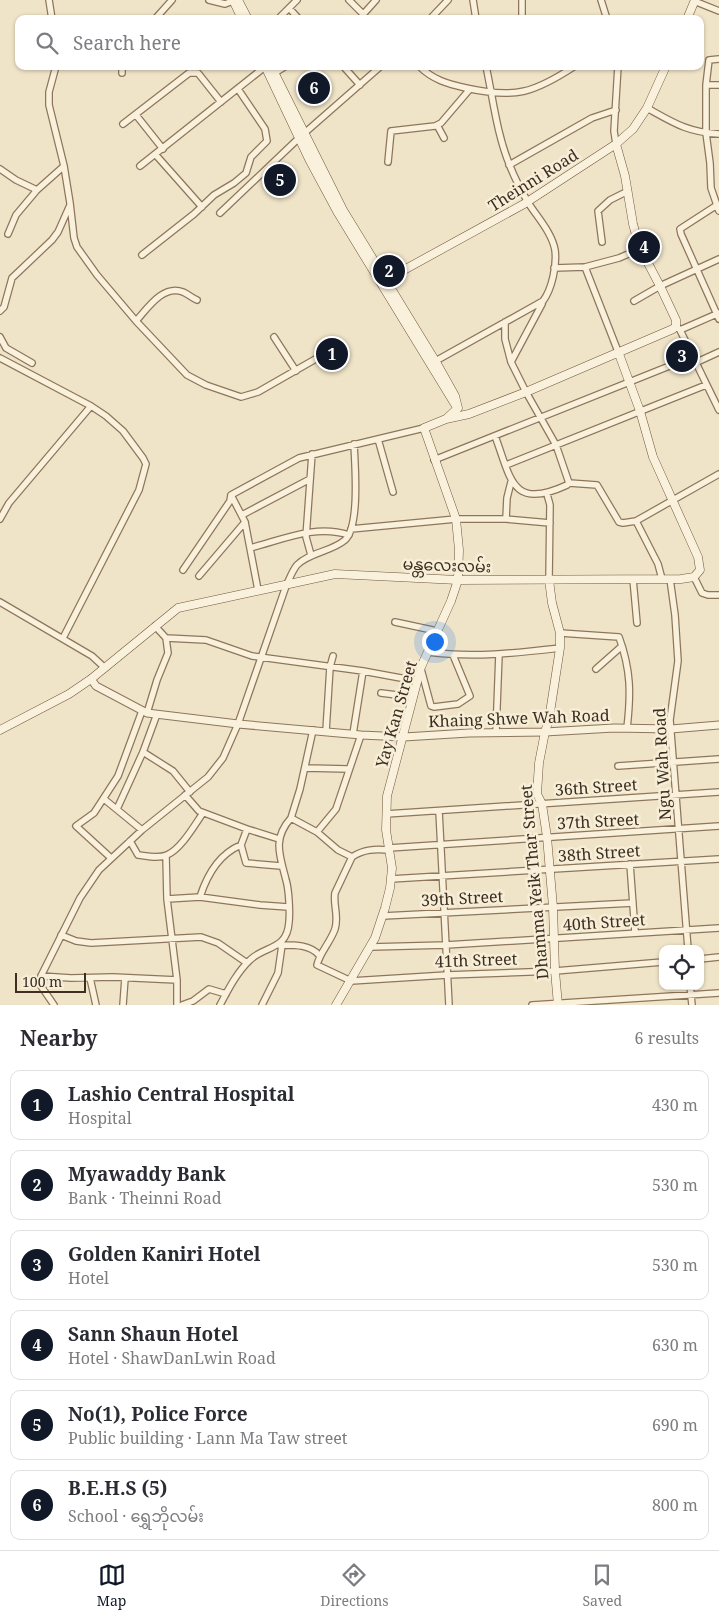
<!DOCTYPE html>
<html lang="en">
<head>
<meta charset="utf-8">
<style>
  :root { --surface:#fff; --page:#f7f7f7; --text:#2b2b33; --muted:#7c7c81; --line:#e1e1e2; --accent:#111827 }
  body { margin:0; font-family:"Noto Serif","Noto Sans Myanmar",serif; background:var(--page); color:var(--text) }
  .controls { position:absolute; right:15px; bottom:15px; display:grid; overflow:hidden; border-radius:10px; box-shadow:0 1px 4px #0004 }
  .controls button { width:45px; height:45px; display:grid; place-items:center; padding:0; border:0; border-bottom:1px solid var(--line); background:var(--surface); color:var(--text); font:25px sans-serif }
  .scale { position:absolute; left:15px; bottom:12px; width:71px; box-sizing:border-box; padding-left:5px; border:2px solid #3d2e20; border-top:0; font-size:14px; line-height:18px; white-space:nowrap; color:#3d2e20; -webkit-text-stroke:4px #f7eed8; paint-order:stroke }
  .you { position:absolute; left:434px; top:641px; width:18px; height:18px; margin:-12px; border:4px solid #fff; border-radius:50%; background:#1a73e8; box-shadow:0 0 0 8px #1a73e833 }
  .badge { display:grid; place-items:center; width:32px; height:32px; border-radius:50%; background:var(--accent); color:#fff; font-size:16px; font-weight:700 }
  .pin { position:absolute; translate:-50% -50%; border:2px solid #fff; box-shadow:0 1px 5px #0006 }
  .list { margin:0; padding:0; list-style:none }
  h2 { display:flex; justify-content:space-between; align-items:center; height:65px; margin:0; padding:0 20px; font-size:21px }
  h2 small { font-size:16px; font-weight:400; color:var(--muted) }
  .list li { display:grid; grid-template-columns:32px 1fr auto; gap:15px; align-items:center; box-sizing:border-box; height:70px; margin:0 10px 10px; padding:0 10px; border:1px solid var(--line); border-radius:10px }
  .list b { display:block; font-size:19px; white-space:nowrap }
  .list p { margin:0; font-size:16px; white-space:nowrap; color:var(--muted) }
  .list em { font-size:16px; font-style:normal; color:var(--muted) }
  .icon { flex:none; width:28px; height:28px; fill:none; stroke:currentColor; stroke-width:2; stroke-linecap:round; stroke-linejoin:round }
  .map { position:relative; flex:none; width:719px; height:1005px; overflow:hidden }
  .search { position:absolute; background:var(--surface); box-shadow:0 1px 4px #0004; left:15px; right:15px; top:15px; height:55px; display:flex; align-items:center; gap:12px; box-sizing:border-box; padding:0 18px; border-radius:10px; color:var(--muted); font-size:19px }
  .sheet { height:545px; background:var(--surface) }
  nav { display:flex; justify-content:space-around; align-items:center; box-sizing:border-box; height:70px; border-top:1px solid var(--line); background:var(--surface); font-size:14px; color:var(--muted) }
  nav a { display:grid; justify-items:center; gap:2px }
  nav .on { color:var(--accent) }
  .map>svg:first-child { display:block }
</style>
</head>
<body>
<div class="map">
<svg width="719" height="1005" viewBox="0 0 719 1005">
  <rect width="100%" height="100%" fill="#f0e4c8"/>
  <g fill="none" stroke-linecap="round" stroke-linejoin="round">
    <defs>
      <path id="minor" d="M 49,0 L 52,19
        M 209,0 L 225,4 L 233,1
        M 349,0 L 368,19
        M 473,0 L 476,19
        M 601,0 L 607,19
        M 694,1 L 719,11
        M 289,8 L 299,19
        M 155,19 L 172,0
        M 278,19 L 297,0
        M 359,19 L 376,0
        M 430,19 L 448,0
        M 522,19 L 522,0
        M 719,59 L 709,60 L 706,85 L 706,133 L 710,163 L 711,188 L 719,211
        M 56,66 L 49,92 L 49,105 L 64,166 L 70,203 L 74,238 L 77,247 L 97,275 L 136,321 L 187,375 L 206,385 L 241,397 L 258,392 L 340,345
        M 343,66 L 360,85
        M 419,66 C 433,80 448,84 466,88 C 515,99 534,93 575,66
        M 122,73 L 122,66
        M 275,73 L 286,66
        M 706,85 L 719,85
        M 647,108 C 674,123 687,132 719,134
        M 136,115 L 163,149
        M 123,124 L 189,73 L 198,73 L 221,102
        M 437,125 L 444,138
        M 616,144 L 614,131 L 618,66
        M 155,154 L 202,207
        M 388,162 L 391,131 L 435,126 L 441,123 L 470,89
        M 509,165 L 592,118 L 616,110
        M 140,166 L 266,66
        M 0,169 L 16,180 L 37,190
        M 717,205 L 680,229 L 681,234 L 719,319
        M 220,213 L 300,137 L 381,66
        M 8,234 L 16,215 L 37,190 L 64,166
        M 602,242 L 598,211 L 610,200 L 628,191
        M 142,255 L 194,214 L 214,195 L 234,183 L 246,173 L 251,157 L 267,141 L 265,129 L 238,89
        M 585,267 L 619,258 L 640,249
        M 554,268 L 585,267 L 619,354
        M 634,301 L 660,286 L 719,259
        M 0,311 L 4,307 L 12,278 L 52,240 L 58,232 L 70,205
        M 136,321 C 147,309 163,284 183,292 C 188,294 192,298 197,300
        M 676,326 L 680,330 L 719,410
        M 680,330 L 719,313
        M 0,337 L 6,348 L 32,363
        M 274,337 L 296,371
        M 0,358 L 91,406 L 106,416 L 123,431 L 143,458 L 146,464 L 139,490 L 63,638
        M 511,362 L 542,304
        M 432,363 L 543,301 C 552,289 557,265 555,250 C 552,233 538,218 529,204 C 522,192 515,179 510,166 C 497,135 493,99 486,66
        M 695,363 L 719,352
        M 495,436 C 511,478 511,511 567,485 L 569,483 L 556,445 L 526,392 L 511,362 L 505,339 L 505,322
        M 378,439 L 393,492
        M 434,460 L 692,357
        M 506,465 L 706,385
        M 569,483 L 597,485 L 619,522 L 623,523 L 636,521 L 719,474
        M 547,494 L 550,505 L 549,580
        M 231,495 L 245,522 L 258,590
        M 242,515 L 310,479
        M 0,519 L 9,503 L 91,406
        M 506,519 L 507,498 L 511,482
        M 636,521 L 658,564 L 662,579
        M 351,529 L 456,519 L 506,519 L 550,523
        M 250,548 C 282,540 315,524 349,535
        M 311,555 L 306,537 L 312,454
        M 183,570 L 230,501 L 231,495 L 299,458 L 424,428
        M 199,576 L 245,522
        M 694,577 L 702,593 L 708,595 L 719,595
        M 633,579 L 637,623
        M 670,579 L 675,615 L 678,661 L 670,720 L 688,949
        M 0,602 L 92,656 L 105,668
        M 395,622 L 437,631
        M 155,626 L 166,638 L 206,640 L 252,656 L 363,671 L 417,681
        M 560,633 L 619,637 C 631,670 631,694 627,728
        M 428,652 C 473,658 516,653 560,648
        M 421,669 L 431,706 L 434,707 L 458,704 L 470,696 L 453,655
        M 596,669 L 622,646
        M 381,693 L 413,697
        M 147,713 L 157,680 L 168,653 L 166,638
        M 326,731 L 330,667 L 333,656
        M 496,733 L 499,654
        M 353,734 L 363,671
        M 143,752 L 173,771 L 190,792
        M 618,766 L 719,759
        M 306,768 L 348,769
        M 185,795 L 199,811 L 247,829 L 279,839
        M 104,799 L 142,830
        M 117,809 L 143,752 L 157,714
        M 439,811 L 449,1005
        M 386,814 L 719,792
        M 291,818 L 300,789 L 313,730
        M 317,832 L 336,809 L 361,735
        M 130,841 L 138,855 C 147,856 158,859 167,855 C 181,849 194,826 203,813
        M 241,845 L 246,863 L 281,866
        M 389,848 L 719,826
        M 166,856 L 167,899 L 177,980 L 177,1005
        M 352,857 L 335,893 C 333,905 339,916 335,929 C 330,943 320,952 317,965 L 351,981 L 447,975 L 555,971 L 663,962
        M 111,858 L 76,826 L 94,813 L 118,776 L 142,711
        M 630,864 L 635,932
        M 391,879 L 719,859
        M 200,897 C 207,875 219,854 241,845 L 247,829
        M 167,899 L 200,897 L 260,905 L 288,907
        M 383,916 L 633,903
        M 61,935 L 76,941 L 91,943 L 201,937 L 218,943 L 247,963
        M 279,945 C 293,945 309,944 319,955
        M 371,947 L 446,945 L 719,928
        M 700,959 L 719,957
        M 41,976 L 71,978 L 113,977 L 177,980
        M 90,978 L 96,1005
        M 690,986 L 692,1005
        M 54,1005 L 41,986 L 41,976 L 80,898 L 99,870 L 142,830 L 208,777 L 223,758 L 238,724 L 286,586 C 289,580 292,571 297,565 C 310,552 331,552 345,540 C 360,526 355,465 354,444
        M 123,1005 L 125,978
        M 182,1005 L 193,1001 L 209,989 L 226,994
        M 220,1005 C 228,990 237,972 250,960 C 265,945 287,951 289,922 C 290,912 289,890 286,880 C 280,856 272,839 291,818 L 317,832 L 338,850 L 352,857 C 364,849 375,849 389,850
        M 262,1005 L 278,973 L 282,945
        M 532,1005 L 719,993"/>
      <path id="tertiary" d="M 91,679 L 96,686 L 147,713 L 238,724 L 361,735 L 404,737 L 469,733 L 545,732 L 614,728 L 671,729 L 719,725"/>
      <path id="secondary" d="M 233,0 L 242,19
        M 238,0 L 248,19
        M 687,19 L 695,0
        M 265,66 L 309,159 L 338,213 L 456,406
        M 271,66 L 343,210 L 436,362 L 455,396 L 458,408 L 447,418
        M 382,282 L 524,204 L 616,144 L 633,129 L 647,108 L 666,66
        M 549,580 L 552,603 L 560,633 L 560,648 L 549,719 L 545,732 L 539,763 L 537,794 L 542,804 L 547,837 L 553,907 L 555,971 L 558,1005
        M 0,730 L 69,694 L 91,679 L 178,608 L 335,574 L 458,580 L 681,579 L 694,577 L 700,570 L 698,557 L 653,457 L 640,411 L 619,354
        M 336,1005 L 375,938 L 385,908 L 390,888 L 392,868 L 386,830 L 387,796 L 421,667 L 451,601 L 458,580 L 459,550 L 456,519 L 424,428 L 446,419 L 469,414 L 526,392 L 673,329 L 676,326 L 676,320 L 660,286 L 639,246 L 633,224 L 625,176 L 616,144"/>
    </defs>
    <use href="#minor" stroke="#8d765c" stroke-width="8"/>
    <use href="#tertiary" stroke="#8d765c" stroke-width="9"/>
    <use href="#secondary" stroke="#6f573f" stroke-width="9"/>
    <use href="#minor" stroke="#faf1dc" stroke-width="5.5"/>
    <use href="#tertiary" stroke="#faf1dc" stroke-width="7"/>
    <use href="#secondary" stroke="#faf1dc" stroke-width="8"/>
  </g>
  <g text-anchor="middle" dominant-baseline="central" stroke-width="5" stroke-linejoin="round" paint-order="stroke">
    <g font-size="16" fill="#3d2e20" stroke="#f7eed8">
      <text transform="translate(533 180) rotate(-32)">Theinni Road</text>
      <text transform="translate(447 565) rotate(2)">မန္တလေးလမ်း</text>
      <text transform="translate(396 714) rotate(-74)">Yay Kan Street</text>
      <text transform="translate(519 718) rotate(-2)">Khaing Shwe Wah Road</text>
      <text transform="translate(662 764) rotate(-93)">Ngu Wah Road</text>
      <text transform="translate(596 787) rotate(-4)">36th Street</text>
      <text transform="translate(598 821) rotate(-3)">37th Street</text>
      <text transform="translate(599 853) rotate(-4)">38th Street</text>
      <text transform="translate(534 882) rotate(-95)">Dhamma Yeik Thar Street</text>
      <text transform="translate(462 898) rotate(-3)">39th Street</text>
      <text transform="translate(604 922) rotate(-4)">40th Street</text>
      <text transform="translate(476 960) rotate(-2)">41th Street</text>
    </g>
  </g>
</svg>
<div class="controls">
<button><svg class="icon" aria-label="locate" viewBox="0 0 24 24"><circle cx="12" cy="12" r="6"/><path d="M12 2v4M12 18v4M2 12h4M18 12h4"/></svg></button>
</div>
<div class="scale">100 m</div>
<div class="you"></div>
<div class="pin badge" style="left:332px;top:354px">1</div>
<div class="pin badge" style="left:389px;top:271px">2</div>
<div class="pin badge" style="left:682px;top:356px">3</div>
<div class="pin badge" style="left:644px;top:247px">4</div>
<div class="pin badge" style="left:280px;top:180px">5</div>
<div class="pin badge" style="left:314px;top:88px">6</div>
<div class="search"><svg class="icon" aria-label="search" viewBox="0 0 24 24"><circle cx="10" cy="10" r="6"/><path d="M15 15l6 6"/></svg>Search here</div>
</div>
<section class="sheet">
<h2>Nearby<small>6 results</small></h2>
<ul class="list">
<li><span class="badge">1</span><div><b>Lashio Central Hospital</b><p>Hospital</p></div><em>430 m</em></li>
<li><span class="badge">2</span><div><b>Myawaddy Bank</b><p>Bank · Theinni Road</p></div><em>530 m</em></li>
<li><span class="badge">3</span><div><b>Golden Kaniri Hotel</b><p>Hotel</p></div><em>530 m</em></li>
<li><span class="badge">4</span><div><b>Sann Shaun Hotel</b><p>Hotel · ShawDanLwin Road</p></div><em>630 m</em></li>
<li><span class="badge">5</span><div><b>No(1), Police Force</b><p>Public building · Lann Ma Taw street</p></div><em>690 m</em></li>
<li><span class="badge">6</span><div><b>B.E.H.S (5)</b><p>School · ရွှေဘိုလမ်း</p></div><em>800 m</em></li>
</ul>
</section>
<nav>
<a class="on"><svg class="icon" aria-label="map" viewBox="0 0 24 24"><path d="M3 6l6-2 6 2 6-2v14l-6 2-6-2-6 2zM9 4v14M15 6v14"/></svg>Map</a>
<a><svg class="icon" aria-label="directions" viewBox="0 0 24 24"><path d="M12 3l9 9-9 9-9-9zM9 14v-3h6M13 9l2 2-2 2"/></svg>Directions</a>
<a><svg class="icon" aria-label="saved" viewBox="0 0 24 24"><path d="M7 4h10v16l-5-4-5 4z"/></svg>Saved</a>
</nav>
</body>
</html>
